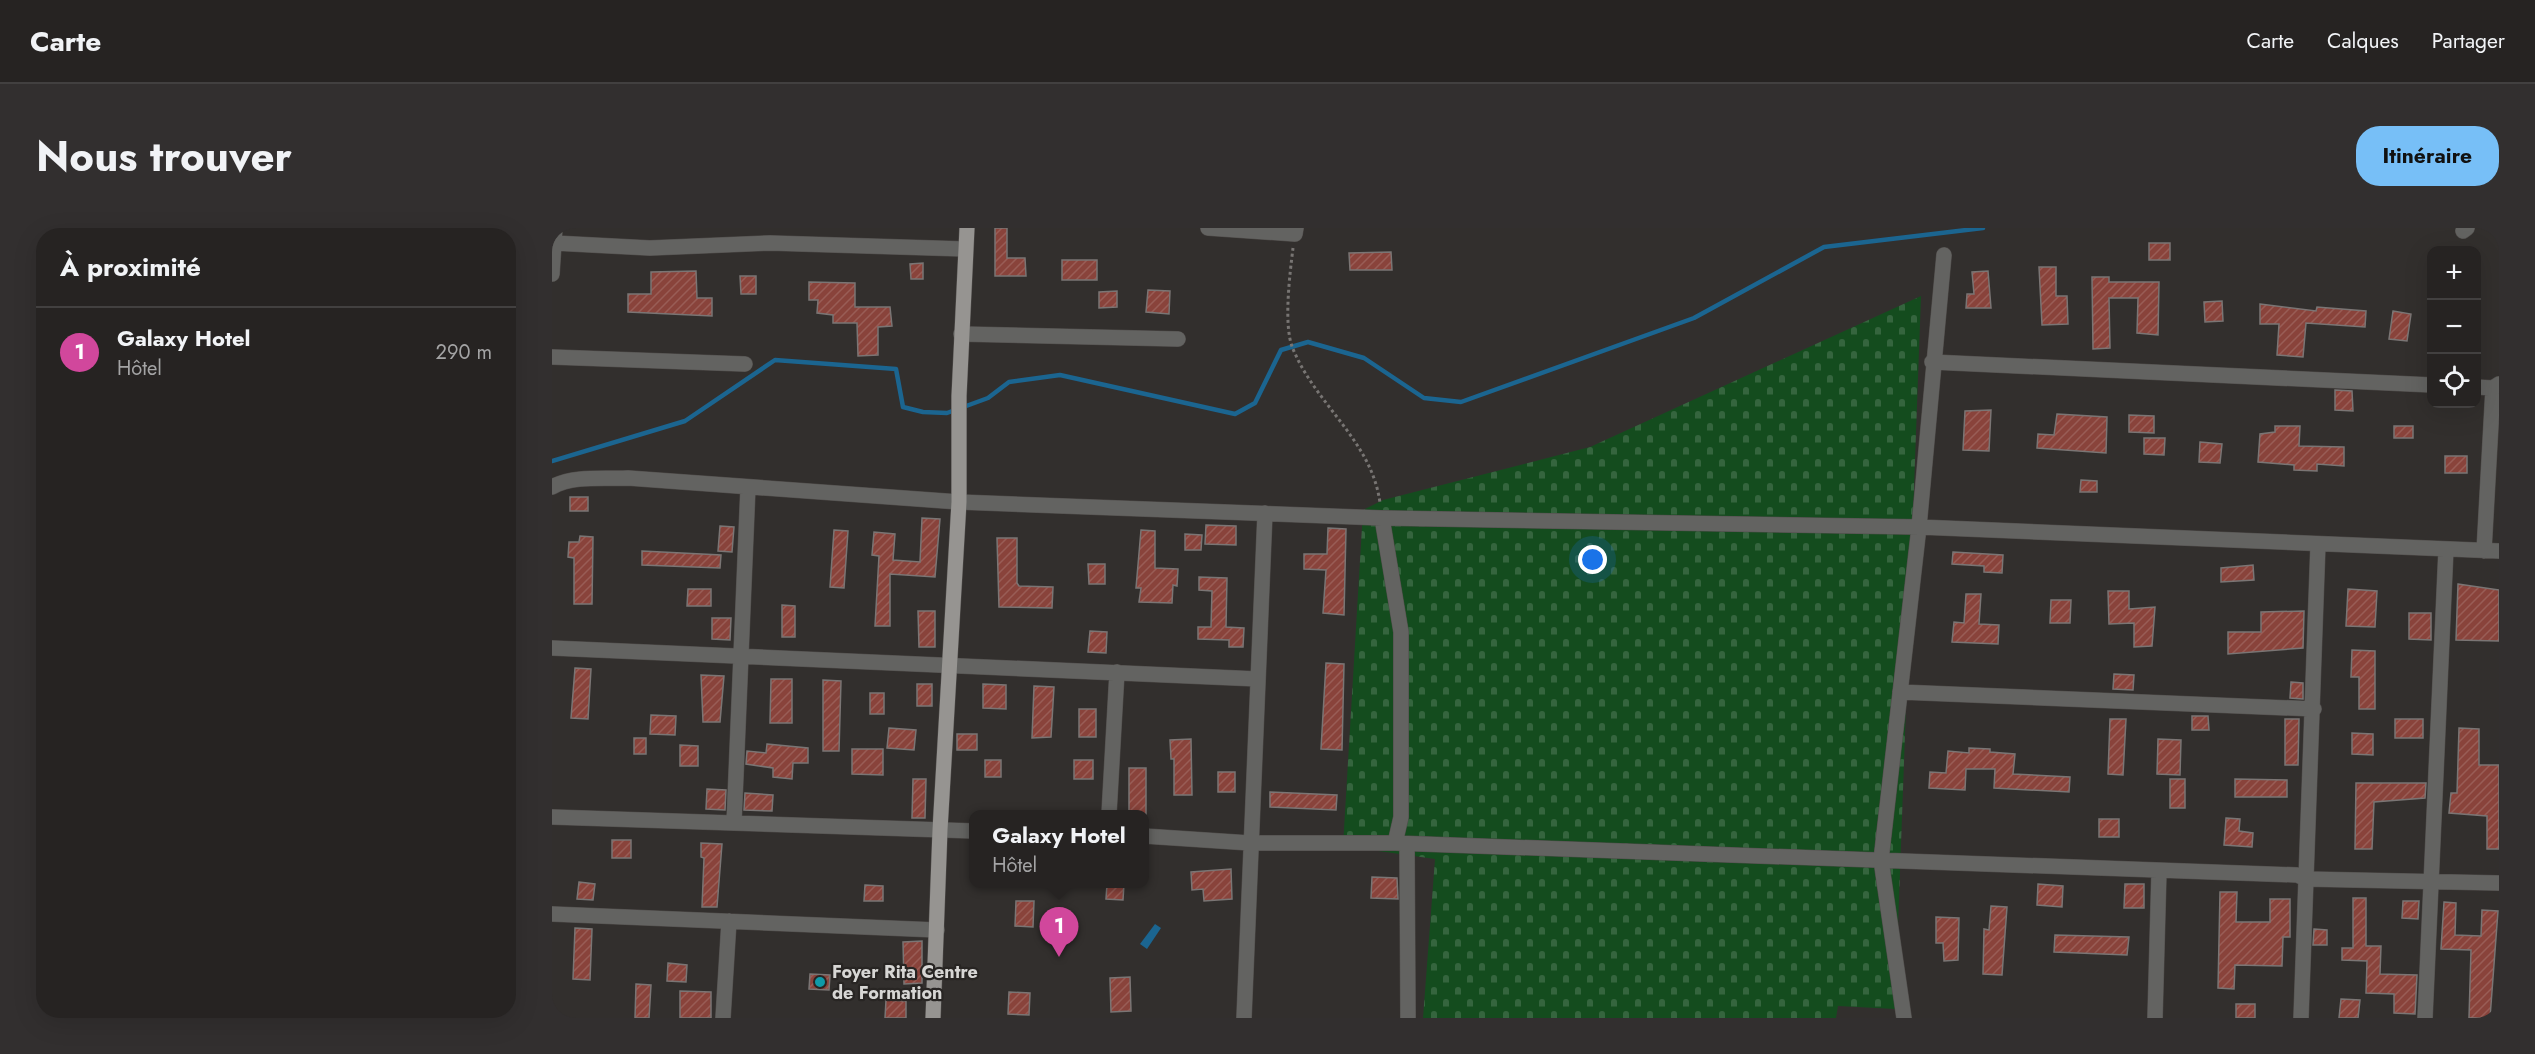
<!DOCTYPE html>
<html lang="fr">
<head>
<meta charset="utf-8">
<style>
  :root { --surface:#262322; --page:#322f2f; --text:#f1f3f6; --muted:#a4a4a5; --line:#424040; --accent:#77bff7 }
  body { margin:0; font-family:Jost,sans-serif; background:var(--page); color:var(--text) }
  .controls { position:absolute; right:18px; top:18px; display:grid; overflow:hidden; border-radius:12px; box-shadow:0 6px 24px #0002 }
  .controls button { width:54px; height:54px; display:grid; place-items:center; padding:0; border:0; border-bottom:2px solid var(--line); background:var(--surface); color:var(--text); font:30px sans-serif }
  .you { position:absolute; left:1041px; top:332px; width:21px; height:21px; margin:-15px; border:4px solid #fff; border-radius:50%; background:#1a73e8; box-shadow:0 0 0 9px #1a73e833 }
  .badge { display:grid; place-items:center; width:39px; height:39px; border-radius:50%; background:var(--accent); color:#fff; font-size:20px; font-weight:700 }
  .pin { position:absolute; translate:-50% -50px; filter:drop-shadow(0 2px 3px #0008) }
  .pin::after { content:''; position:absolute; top:32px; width:21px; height:18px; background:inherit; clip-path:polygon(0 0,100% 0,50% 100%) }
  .popup { position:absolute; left:417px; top:582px; width:180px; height:78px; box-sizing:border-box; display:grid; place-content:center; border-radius:12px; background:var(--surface); filter:drop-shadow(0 2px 4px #0005); font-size:20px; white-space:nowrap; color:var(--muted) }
  .popup b { font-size:22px; color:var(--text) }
  .popup::after { content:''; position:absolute; left:50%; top:100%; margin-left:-12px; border:12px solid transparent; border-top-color:var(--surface) }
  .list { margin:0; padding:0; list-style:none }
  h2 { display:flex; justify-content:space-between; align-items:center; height:78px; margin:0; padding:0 24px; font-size:26px }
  h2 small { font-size:20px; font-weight:400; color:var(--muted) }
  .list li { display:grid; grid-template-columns:39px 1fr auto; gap:18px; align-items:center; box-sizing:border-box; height:90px; padding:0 24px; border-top:2px solid var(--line) }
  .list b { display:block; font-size:22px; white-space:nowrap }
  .list p { margin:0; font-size:20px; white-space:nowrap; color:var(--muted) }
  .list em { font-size:20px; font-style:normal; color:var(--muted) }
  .icon { flex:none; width:33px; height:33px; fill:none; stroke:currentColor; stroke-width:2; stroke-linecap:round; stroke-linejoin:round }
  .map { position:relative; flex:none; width:1947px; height:790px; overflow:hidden; border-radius:24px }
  header { display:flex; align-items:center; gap:36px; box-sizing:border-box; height:84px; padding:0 30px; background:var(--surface); border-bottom:2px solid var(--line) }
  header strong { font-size:28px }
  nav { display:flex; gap:33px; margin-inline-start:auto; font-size:21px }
  .intro { display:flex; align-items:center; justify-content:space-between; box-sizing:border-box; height:144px; padding:0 36px }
  h1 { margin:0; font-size:42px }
  .button { padding:15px 27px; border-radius:24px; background:var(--accent); color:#111; font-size:21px; font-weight:700 }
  main { display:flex; gap:36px; padding:0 36px }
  aside { flex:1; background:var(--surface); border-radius:24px; box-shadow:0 6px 24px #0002 }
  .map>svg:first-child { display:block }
</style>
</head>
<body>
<header>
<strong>Carte</strong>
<nav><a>Carte</a><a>Calques</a><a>Partager</a></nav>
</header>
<div class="intro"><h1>Nous trouver</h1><a class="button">Itinéraire</a></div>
<main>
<aside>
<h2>À proximité<small></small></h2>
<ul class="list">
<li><span class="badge" style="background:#d1479c">1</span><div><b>Galaxy Hotel</b><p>Hôtel</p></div><em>290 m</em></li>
</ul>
</aside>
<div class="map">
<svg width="1947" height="790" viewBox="0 0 1947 790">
  <defs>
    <pattern id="cemetery-stones" width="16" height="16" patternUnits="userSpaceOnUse" patternTransform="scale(1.5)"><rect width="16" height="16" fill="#144c1e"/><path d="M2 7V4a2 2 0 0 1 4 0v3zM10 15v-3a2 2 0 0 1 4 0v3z" fill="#35653e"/></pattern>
    <pattern id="building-hatch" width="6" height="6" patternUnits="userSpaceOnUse" patternTransform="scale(1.5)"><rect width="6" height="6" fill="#89433b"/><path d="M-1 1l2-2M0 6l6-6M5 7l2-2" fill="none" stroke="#995d56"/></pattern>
  </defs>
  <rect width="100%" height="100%" fill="#322f2d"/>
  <path fill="url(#cemetery-stones)" d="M 1369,68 L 1343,781 L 1286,778 L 1284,790 L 871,790 L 883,631 L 791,618 L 811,282 L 831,272 L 1038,219 Z"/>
  <path fill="#1b6590" d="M 603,696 L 609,700 L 595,721 L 588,716 Z"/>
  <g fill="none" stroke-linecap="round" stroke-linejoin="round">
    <path stroke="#1b6590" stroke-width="4.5" d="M 0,233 L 133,193 L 223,132 L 344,141 L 351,179 L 371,184 L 395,185 L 436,170 L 457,154 L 508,147 L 683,186 L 703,175 L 729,122 L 756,114 L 812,130 L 872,170 L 909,174 L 1142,90 L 1272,19 L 1431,0"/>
  </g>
  <path fill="url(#building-hatch)" stroke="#7a7574" stroke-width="1.5" d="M 443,0 L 455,0 L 455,30 L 473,30 L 474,48 L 443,48 Z
    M 1597,15 L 1618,15 L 1618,32 L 1597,32 Z
    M 839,24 L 840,42 L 798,42 L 797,25 Z
    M 510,32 L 545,32 L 545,52 L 510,52 Z
    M 371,35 L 371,51 L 359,51 L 358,36 Z
    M 1487,39 L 1504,39 L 1504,68 L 1515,68 L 1516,96 L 1490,97 Z
    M 144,43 L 145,70 L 160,70 L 160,88 L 76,84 L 76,66 L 99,66 L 99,44 Z
    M 1436,43 L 1439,80 L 1414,80 L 1415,66 L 1422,66 L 1420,44 Z
    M 188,48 L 204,48 L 204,66 L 189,66 Z
    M 1540,49 L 1557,49 L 1557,54 L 1607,54 L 1606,107 L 1585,105 L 1586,70 L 1557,70 L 1558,120 L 1541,121 Z
    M 257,54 L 303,55 L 303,79 L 338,79 L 340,98 L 326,99 L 326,127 L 306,128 L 305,95 L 281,95 L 281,87 L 265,85 L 266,72 L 257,72 Z
    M 596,62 L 618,63 L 617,86 L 594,84 Z
    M 565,63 L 565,79 L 547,80 L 547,64 Z
    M 1670,73 L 1671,93 L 1653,94 L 1652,74 Z
    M 1708,76 L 1764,83 L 1765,79 L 1814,83 L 1813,99 L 1754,95 L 1751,129 L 1725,127 L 1727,96 L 1708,96 Z
    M 1841,83 L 1859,86 L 1855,113 L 1837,111 Z
    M 1783,162 L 1800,163 L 1801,183 L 1783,182 Z
    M 1439,182 L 1437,223 L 1411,222 L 1413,183 Z
    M 1505,186 L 1555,189 L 1554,225 L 1485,220 L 1486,206 L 1502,207 Z
    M 1577,187 L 1602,188 L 1602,205 L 1577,204 Z
    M 1723,198 L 1748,198 L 1747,218 L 1792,219 L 1792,238 L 1765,236 L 1765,243 L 1742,242 L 1742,237 L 1706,234 L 1708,206 L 1723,204 Z
    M 1842,198 L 1861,198 L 1861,210 L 1842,210 Z
    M 1592,210 L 1613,210 L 1612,227 L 1592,226 Z
    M 1648,214 L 1670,216 L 1668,235 L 1647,234 Z
    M 1893,228 L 1915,228 L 1915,245 L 1893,245 Z
    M 1529,252 L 1545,253 L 1545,264 L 1528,264 Z
    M 18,269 L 36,269 L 36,283 L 18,283 Z
    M 370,290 L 388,291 L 383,349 L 338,346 L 338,398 L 323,398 L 327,328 L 320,327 L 322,304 L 343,306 L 341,332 L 368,334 Z
    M 654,297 L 684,298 L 684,317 L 653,316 Z
    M 168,298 L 182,299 L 180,324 L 166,323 Z
    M 776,300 L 794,301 L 792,387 L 771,385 L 774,342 L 752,341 L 752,326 L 775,326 Z
    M 282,302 L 296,303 L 292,360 L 278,359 Z
    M 589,302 L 603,303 L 603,340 L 626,341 L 625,358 L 621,357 L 620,375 L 587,374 L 589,360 L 584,360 Z
    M 633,306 L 650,307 L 649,322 L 633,322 Z
    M 28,308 L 41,309 L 40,376 L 22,376 L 22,330 L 16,329 L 17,314 L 27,314 Z
    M 445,310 L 465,310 L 465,355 L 467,358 L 501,359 L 500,380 L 447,379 Z
    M 90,323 L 169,327 L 168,340 L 90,337 Z
    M 1401,324 L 1451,327 L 1450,345 L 1432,344 L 1432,338 L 1400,336 Z
    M 536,336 L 553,336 L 553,356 L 537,356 Z
    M 1701,337 L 1702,352 L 1669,354 L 1669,340 Z
    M 647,349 L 675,350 L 674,399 L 692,400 L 691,419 L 677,419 L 677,412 L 646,411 L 646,399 L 659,399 L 660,363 L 647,362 Z
    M 1906,356 L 1947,362 L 1947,413 L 1904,412 Z
    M 136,361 L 159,361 L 159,378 L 135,378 Z
    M 1796,361 L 1825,363 L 1823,399 L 1794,398 Z
    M 1556,363 L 1577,363 L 1577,381 L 1603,379 L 1600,418 L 1582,419 L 1582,395 L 1557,396 Z
    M 1414,366 L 1429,366 L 1427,396 L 1447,397 L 1446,416 L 1400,414 L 1402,394 L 1412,395 Z
    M 1499,372 L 1519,372 L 1518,395 L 1498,395 Z
    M 230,377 L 243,378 L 243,409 L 230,409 Z
    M 366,383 L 383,383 L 383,419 L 367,419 Z
    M 1752,383 L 1751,420 L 1676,426 L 1676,404 L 1709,404 L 1709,384 Z
    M 1857,385 L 1879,385 L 1879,412 L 1857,411 Z
    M 160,390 L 179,390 L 178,412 L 160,411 Z
    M 538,403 L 555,404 L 554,425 L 536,424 Z
    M 1800,422 L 1823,423 L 1823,481 L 1807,481 L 1807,449 L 1799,449 Z
    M 774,435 L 792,436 L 790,522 L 769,521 Z
    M 23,440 L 39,441 L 36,491 L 19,490 Z
    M 1562,446 L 1582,447 L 1581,462 L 1561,461 Z
    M 149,447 L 172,448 L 168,494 L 151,494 Z
    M 219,451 L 240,451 L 240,495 L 218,495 Z
    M 271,452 L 289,453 L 287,523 L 271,523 Z
    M 1739,454 L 1751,455 L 1751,471 L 1738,470 Z
    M 365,456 L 380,456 L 380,478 L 365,478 Z
    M 431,456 L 454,457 L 454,481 L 431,480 Z
    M 482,458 L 502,459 L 499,509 L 480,510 Z
    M 318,465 L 332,465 L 332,486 L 318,486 Z
    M 527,481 L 544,481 L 544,509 L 527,509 Z
    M 99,487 L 124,488 L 123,507 L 98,506 Z
    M 1640,488 L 1656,488 L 1657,502 L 1640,502 Z
    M 1558,491 L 1574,491 L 1571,547 L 1556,546 Z
    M 1733,491 L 1747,491 L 1746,537 L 1733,537 Z
    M 1843,491 L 1871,491 L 1871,510 L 1843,510 Z
    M 337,500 L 364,502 L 362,522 L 335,520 Z
    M 1907,500 L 1927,501 L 1927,537 L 1947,537 L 1947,621 L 1935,621 L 1935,588 L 1897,585 L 1899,565 L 1905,565 Z
    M 1800,505 L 1821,506 L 1821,527 L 1800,526 Z
    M 405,506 L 425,506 L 425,522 L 405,522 Z
    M 82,510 L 94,510 L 94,526 L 82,526 Z
    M 639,511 L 640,567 L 622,567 L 622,531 L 619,531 L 618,512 Z
    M 1606,511 L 1629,512 L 1628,547 L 1605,546 Z
    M 215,516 L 256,520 L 256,535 L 241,535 L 240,551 L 221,549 L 221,540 L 194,536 L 195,523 L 214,525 Z
    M 128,517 L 146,518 L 146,538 L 128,538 Z
    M 1417,520 L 1438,521 L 1438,524 L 1463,526 L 1461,546 L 1518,549 L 1517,564 L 1442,560 L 1443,541 L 1414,541 L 1413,562 L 1377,560 L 1378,544 L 1394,545 L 1396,523 L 1417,525 Z
    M 300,521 L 331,521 L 331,547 L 300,546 Z
    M 433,532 L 449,532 L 449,549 L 433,549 Z
    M 522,532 L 541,532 L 541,551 L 522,551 Z
    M 577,540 L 594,540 L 594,586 L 577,586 Z
    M 666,544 L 683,544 L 683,564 L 666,564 Z
    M 361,551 L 374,551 L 373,590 L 360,590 Z
    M 1618,551 L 1633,551 L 1633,580 L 1618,580 Z
    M 1683,551 L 1735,552 L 1735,569 L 1683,569 Z
    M 1804,555 L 1874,555 L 1873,570 L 1822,574 L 1820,621 L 1803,621 Z
    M 155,561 L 174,562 L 173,582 L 154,581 Z
    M 718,564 L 785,567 L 784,582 L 718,579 Z
    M 193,565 L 221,567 L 220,583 L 192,582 Z
    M 1674,590 L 1688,591 L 1687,603 L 1701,605 L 1700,619 L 1672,617 Z
    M 1547,591 L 1567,591 L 1567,609 L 1547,609 Z
    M 60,612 L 79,612 L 79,630 L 60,630 Z
    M 149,615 L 170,616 L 165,679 L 150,679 L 152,630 L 149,629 Z
    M 679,641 L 680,671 L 652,673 L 651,661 L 640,662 L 639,644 Z
    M 820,649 L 845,650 L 846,671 L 819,670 Z
    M 27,654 L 43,656 L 41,672 L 25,671 Z
    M 555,656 L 572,656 L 571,672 L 554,671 Z
    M 1486,656 L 1511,658 L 1510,679 L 1485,677 Z
    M 1573,656 L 1592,656 L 1592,680 L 1572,680 Z
    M 313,657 L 331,658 L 331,673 L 312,673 Z
    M 1668,664 L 1685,664 L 1684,694 L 1718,694 L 1718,671 L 1738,671 L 1738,709 L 1731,709 L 1730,738 L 1683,737 L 1682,761 L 1666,760 Z
    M 1801,670 L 1814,670 L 1814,718 L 1829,718 L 1828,746 L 1865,747 L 1863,786 L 1842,785 L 1842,766 L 1814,765 L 1815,733 L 1790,732 L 1790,720 L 1801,720 Z
    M 464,673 L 482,673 L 481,699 L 463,698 Z
    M 1851,673 L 1867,673 L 1866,691 L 1850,690 Z
    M 1892,674 L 1904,675 L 1903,707 L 1929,708 L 1930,682 L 1946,683 L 1938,790 L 1917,790 L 1919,722 L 1889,721 Z
    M 1439,678 L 1455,679 L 1450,747 L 1431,746 L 1432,701 L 1437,702 Z
    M 1384,689 L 1407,690 L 1406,732 L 1392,733 L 1391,715 L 1384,715 Z
    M 23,700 L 40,701 L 38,752 L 21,751 Z
    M 1762,701 L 1775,702 L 1775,717 L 1761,717 Z
    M 1503,707 L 1577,709 L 1575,727 L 1502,724 Z
    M 370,713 L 370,755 L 352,756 L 351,714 Z
    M 116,735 L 135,737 L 134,754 L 115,753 Z
    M 258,746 L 278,747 L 277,762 L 257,761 Z
    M 578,749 L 579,783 L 559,784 L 558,750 Z
    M 84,756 L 99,757 L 97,790 L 83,790 Z
    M 128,763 L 159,764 L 159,790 L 128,790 Z
    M 457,764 L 478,765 L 477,787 L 456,786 Z
    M 1789,771 L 1808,772 L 1806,790 L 1787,790 Z
    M 334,772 L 354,773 L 354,790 L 333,790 Z
    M 1684,776 L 1703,776 L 1703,790 L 1684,790 Z"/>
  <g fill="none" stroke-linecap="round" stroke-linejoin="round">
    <defs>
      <path id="minor" d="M 656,0 L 743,6 L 744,0
        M 1911,3 L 1915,0
        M 2,15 L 98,20 L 218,15 L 413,21
        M 0,46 L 3,0
        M 409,106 L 626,111
        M 0,129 L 193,136
        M 1380,134 L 1880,157
        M 1924,159 L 1941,160 L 1947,156
        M 0,259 C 21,247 52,251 76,250 L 407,274 L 830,290 L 1367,299 L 1947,323
        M 830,290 L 849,404 L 849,589 L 843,615
        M 1932,323 L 1941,160
        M 0,420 L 706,451
        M 1348,464 L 1762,481
        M 557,586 L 565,444
        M 0,589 L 422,603
        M 182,595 L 196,259
        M 592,608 L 698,615 L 843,615 L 1745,647 L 1754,651 L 1947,655
        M 855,617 L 856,790
        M 0,686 L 385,702
        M 171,790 L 177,693
        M 692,790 L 713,285
        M 1352,790 L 1329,632 L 1367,299 L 1392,27
        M 1603,790 L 1607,643
        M 1749,790 L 1766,316
        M 1873,790 L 1894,321"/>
      <path id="major" d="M 381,790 L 388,602 L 407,274 L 407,168 L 415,0"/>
    </defs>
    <use href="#minor" stroke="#504d4b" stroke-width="16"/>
    <use href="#major" stroke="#504d4b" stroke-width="16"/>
    <path stroke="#787573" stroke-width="3" stroke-dasharray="3 3" stroke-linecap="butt" d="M 741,20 C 738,45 731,98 741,121 C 764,177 820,213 828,275"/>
    <use href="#minor" stroke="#636361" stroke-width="15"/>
    <use href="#major" stroke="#969491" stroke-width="15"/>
  </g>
  <circle fill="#0f9aa8" stroke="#282523" stroke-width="2" cx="268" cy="754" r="6"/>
  <g text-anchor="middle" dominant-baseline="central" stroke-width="4.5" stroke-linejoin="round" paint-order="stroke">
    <g font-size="18" font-weight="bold" fill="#d7d6d4" stroke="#282523" text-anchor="start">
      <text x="280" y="744">Foyer Rita Centre<tspan x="280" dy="21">de Formation</tspan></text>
    </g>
  </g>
</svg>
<div class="controls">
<button>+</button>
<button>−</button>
<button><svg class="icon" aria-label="locate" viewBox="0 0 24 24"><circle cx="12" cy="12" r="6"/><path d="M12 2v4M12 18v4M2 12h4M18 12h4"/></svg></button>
</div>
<div class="you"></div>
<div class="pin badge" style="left:507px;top:729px;background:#d1479c">1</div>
<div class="popup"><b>Galaxy Hotel</b>Hôtel</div>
</div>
</main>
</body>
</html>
